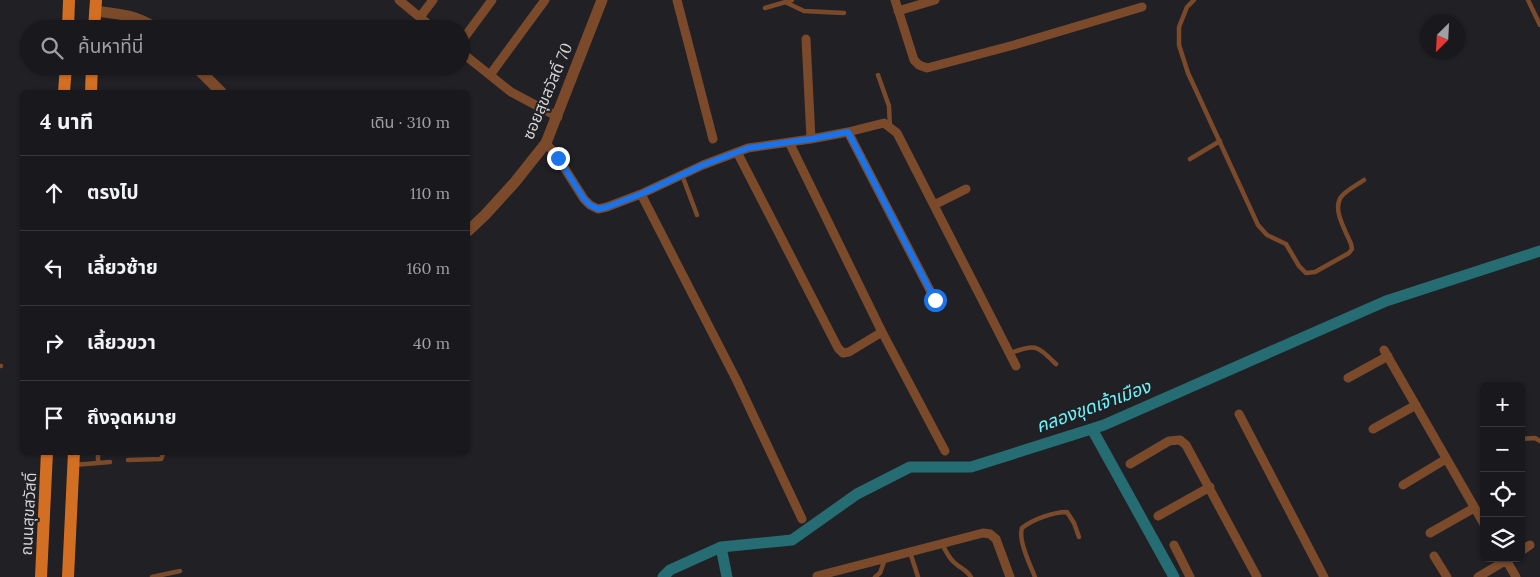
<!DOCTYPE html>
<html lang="th">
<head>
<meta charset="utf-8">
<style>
  :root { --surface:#19181c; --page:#262529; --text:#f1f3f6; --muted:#9fa0a3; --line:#37373b }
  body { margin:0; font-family:Lora,"Noto Sans Thai",serif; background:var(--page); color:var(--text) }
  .controls { position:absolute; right:15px; bottom:15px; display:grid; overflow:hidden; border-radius:8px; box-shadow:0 1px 4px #0004 }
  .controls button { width:45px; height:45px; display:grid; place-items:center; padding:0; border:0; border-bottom:1px solid var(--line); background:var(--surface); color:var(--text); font:25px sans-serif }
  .compass { position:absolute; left:1420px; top:15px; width:45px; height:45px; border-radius:50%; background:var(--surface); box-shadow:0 1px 4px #0004; rotate:204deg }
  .stop { position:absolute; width:15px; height:15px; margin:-11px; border:4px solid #1a73e8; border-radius:50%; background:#fff }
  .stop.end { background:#1a73e8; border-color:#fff; box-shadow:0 1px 5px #0008 }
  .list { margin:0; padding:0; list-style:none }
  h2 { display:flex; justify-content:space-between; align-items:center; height:65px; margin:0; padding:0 20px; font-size:21px }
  h2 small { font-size:16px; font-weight:400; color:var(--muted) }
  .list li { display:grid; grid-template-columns:32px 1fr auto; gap:15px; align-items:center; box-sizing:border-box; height:75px; padding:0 20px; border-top:1px solid var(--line) }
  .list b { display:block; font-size:19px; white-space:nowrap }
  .list em { font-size:16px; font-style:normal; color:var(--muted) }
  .icon { flex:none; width:28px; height:28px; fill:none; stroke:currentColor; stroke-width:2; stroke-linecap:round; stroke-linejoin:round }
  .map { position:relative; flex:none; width:1540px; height:577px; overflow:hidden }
  .search { position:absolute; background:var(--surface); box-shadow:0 1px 4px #0004; left:20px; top:20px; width:450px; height:55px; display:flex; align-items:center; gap:12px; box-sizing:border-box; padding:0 18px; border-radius:28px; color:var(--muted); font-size:19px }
  .panel { position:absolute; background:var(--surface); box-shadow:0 1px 4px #0004; left:20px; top:90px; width:450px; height:365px; border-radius:8px }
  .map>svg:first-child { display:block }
</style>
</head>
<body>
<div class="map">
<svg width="1540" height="577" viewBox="0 0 1540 577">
  <rect width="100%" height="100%" fill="#212025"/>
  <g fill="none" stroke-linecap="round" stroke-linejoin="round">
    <path stroke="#256d72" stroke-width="11" d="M 1092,429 L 1174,577
      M 721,547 L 727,577
      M 663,577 L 670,570 L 721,547 L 792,540 L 857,494 L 910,467 L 971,467 L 1104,425 L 1386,301 L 1540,251"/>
    <path stroke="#7a4a2b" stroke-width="4.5" d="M 1194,0 L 1187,7 L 1179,27 L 1179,45 L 1188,73 L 1258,225 L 1267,235 L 1286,244 L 1299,266 L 1306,273 L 1315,272 L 1349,253 L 1352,249 L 1351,244 C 1346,231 1332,210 1341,197 C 1346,190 1357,185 1364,180
      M 1528,0 L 1540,25
      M 785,2 L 804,11 L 844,13
      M 765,8 L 792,0
      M 878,75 L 889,106 L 890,127
      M 1190,159 L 1220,141
      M 682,175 L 697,215
      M 1011,353 C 1036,343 1037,346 1056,364
      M 0,366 L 1,366
      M 1521,439 L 1535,438 L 1540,441
      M 128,460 L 161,459 L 164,452
      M 98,463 L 98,452
      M 74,465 L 110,462
      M 942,544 C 946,551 949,559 956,564 C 962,569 967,570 971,577
      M 910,552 L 918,577
      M 152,577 L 180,571
      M 875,577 L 880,573 L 885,559
      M 1035,577 C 1030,565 1018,540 1022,528 C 1033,519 1054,512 1067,512 L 1074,523 L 1079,537"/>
    <path stroke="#7a4a2b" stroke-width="9" d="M 399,0 L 434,29
      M 677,0 L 713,139
      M 895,0 L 914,60 L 919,65 L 927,68 L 1014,45 L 1142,7
      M 898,11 L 935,0
      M 420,17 L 433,0
      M 806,39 L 811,139
      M 461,42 L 492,0
      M 461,52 L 511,92 L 558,117
      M 490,75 L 545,0
      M 848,132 L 884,123 L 897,133 L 1016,366
      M 789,142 L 882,332 L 945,451
      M 546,143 L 558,158 L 584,199 L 590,205 L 598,209 L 607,207 L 641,194 L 703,165 L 748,148 L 811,139 L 848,132 L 935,300
      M 737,152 L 838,348 L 843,353 L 849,352 L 882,332
      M 641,194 L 737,381 L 802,519
      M 934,205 L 966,189
      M 1384,350 L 1484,524
      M 1348,378 L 1388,356
      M 1239,414 L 1324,577
      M 1373,429 L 1416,405
      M 1130,464 L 1169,441 L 1180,440 L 1186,445 L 1257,577
      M 1403,485 L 1446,459
      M 1158,516 L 1210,487
      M 1430,533 L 1474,508
      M 1174,545 L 1190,577
      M 1521,551 L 1530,545
      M 1434,556 L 1447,577
      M 1505,558 L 1516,577
      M 817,576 L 983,533 L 990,534 L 996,539 L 1010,577
      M 1478,577 L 1510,558"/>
    <path stroke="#7a4a2b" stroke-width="11" d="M 95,11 C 120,14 136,15 157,29
      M 195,66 L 221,92
      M 468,231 L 485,215 L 515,182 L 546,143 L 602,0"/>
    <path stroke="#d36f23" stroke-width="12" d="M 68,29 L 69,0
      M 94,29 L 96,0
      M 64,92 L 66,66
      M 91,92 L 92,66
      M 41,577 L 47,452
      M 68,577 L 74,452"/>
  </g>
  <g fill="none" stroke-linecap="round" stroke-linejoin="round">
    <path stroke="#1a73e8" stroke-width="6" d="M 558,158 L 584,199 L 590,205 L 598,209 L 607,207 L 641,194 L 703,165 L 748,148 L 811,139 L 848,132 L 935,300"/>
  </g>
  <g text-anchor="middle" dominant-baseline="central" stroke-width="4" stroke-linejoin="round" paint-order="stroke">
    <g font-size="16" fill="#d4d4d6" stroke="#212025">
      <text transform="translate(547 91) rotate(-67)">ซอยสุขสวัสดิ์ 70</text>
      <text transform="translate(28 514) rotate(-87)">ถนนสุขสวัสดิ์</text>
    </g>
    <g font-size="18" font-style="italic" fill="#6ef5fd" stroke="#212025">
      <text transform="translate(1093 406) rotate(-20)">คลองขุดเจ้าเมือง</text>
    </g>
  </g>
</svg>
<div class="controls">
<button>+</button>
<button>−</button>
<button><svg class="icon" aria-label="locate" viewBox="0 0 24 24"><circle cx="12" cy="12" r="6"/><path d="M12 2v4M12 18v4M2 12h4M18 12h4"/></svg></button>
<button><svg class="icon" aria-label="layers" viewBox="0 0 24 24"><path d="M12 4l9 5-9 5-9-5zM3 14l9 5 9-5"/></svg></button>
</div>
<svg class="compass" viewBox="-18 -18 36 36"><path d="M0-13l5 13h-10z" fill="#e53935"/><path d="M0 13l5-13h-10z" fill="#9fa0a3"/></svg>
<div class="stop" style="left:935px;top:300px"></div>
<div class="stop end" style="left:558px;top:158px"></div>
<div class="search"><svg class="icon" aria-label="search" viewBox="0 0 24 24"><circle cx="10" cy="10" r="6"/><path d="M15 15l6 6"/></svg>ค้นหาที่นี่</div>
<section class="panel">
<h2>4 นาที<small>เดิน · 310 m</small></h2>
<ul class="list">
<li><svg class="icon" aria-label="ahead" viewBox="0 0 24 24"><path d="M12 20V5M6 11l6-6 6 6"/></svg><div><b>ตรงไป</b></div><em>110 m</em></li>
<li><svg class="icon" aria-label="left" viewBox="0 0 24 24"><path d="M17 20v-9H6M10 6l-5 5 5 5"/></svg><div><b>เลี้ยวซ้าย</b></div><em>160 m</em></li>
<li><svg class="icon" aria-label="right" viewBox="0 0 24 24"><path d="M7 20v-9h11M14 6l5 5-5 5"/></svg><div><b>เลี้ยวขวา</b></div><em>40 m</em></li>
<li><svg class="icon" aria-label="arrive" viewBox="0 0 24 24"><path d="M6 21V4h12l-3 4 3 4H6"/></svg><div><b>ถึงจุดหมาย</b></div></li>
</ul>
</section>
</div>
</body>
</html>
